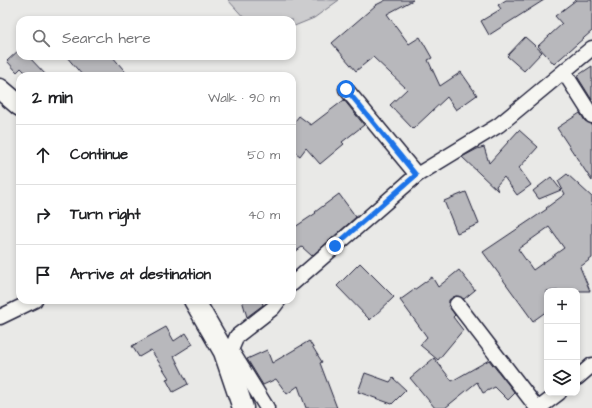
<!DOCTYPE html>
<html lang="en">
<head>
<meta charset="utf-8">
<style>
  :root { --surface:#fff; --page:#f2f2f2; --text:#202124; --muted:#757577; --line:#e0e0e0 }
  body { margin:0; font-family:"Architects Daughter",sans-serif; background:var(--page); color:var(--text) }
  .controls { position:absolute; right:12px; bottom:12px; display:grid; overflow:hidden; border-radius:8px; box-shadow:0 2px 6px #0003 }
  .controls button { width:36px; height:36px; display:grid; place-items:center; padding:0; border:0; border-bottom:1px solid var(--line); background:var(--surface); color:var(--text); font:20px sans-serif }
  .stop { position:absolute; width:12px; height:12px; margin:-9px; border:3px solid #1a73e8; border-radius:50%; background:#fff }
  .stop.end { background:#1a73e8; border-color:#fff; box-shadow:0 1px 4px #0008 }
  .list { margin:0; padding:0; list-style:none }
  h2 { display:flex; justify-content:space-between; align-items:center; height:52px; margin:0; padding:0 16px; font-size:17px }
  h2 small { font-size:13px; font-weight:400; color:var(--muted) }
  .list li { display:grid; grid-template-columns:26px 1fr auto; gap:12px; align-items:center; box-sizing:border-box; height:60px; padding:0 16px; border-top:1px solid var(--line) }
  .list b { display:block; font-size:15px; white-space:nowrap }
  .list em { font-size:13px; font-style:normal; color:var(--muted) }
  .icon { flex:none; width:22px; height:22px; fill:none; stroke:currentColor; stroke-width:2; stroke-linecap:round; stroke-linejoin:round }
  .map { position:relative; flex:none; width:592px; height:408px; overflow:hidden }
  .search { position:absolute; background:var(--surface); box-shadow:0 2px 6px #0003; left:16px; top:16px; width:280px; height:44px; display:flex; align-items:center; gap:10px; box-sizing:border-box; padding:0 14px; border-radius:12px; color:var(--muted); font-size:15px }
  .panel { position:absolute; background:var(--surface); box-shadow:0 2px 6px #0003; left:16px; top:72px; width:280px; height:232px; border-radius:12px }
  .map>svg:first-child { display:block }
</style>
</head>
<body>
<div class="map">
<svg width="592" height="408" viewBox="0 0 592 408">
  <rect width="100%" height="100%" fill="#e9e9e7"/>
  <filter id="ink" filterUnits="userSpaceOnUse"><feTurbulence type="fractalNoise" baseFrequency=".025" numOctaves="2"/><feDisplacementMap in="SourceGraphic" scale="8" xChannelSelector="R" yChannelSelector="G"/><feConvolveMatrix kernelMatrix="1 2 1 2 8 2 1 2 1" color-interpolation-filters="sRGB"/></filter>
  <g filter="url(#ink)">
    <path fill="#ccccce" stroke="#777784" d="M 228,0 L 339,0 L 314,18 L 292,27 L 292,20 L 246,20 Z"/>
    <path fill="#b8b8bc" stroke="#22223b" fill-rule="evenodd" d="M 386,0 L 413,0 L 387,14 L 409,44 L 420,37 L 432,58 L 428,60 L 440,86 L 461,72 L 477,95 L 456,110 L 447,97 L 413,129 L 390,105 L 407,89 L 373,57 L 356,71 L 332,43 L 376,5 Z
      M 506,0 L 544,0 L 489,35 L 481,21 L 501,9 L 498,5 Z
      M 576,0 L 592,0 L 592,31 L 554,64 L 538,46 L 562,24 L 555,16 Z
      M 525,37 L 542,52 L 524,71 L 507,56 Z
      M 20,49 L 20,56 L 28,56 L 47,76 L 29,76 L 21,68 L 17,72 L 7,61 Z
      M 66,56 L 112,56 L 129,76 L 83,76 Z
      M 592,66 L 592,100 L 577,76 Z
      M 344,100 L 364,125 L 342,142 L 344,144 L 320,164 L 306,148 L 300,156 L 292,150 L 292,125 L 299,116 L 311,125 Z
      M 580,113 L 585,121 L 592,124 L 592,181 L 557,128 Z
      M 519,130 L 538,147 L 519,168 L 531,185 L 517,195 L 504,177 L 496,186 L 498,191 L 462,157 L 477,149 L 484,147 L 489,163 Z
      M 567,174 L 592,197 L 592,258 L 580,267 L 590,291 L 547,291 L 547,311 L 533,321 L 483,252 L 547,209 L 546,208 L 565,194 L 558,181 ZM 549,227 L 564,248 L 533,270 L 518,249 Z
      M 551,177 L 561,190 L 539,199 L 533,191 Z
      M 466,192 L 479,224 L 457,233 L 444,201 Z
      M 339,194 L 356,217 L 312,256 L 302,247 L 292,254 L 292,229 L 316,213 L 315,212 Z
      M 360,263 L 394,297 L 370,320 L 337,286 Z
      M 459,270 L 475,290 L 464,299 L 456,296 L 449,300 L 449,306 L 455,315 L 453,317 L 463,330 L 438,360 L 420,345 L 427,337 L 400,300 L 432,277 L 438,287 Z
      M 242,300 L 262,300 L 263,305 L 247,317 Z
      M 166,327 L 174,341 L 186,333 L 193,344 L 174,356 L 188,384 L 173,392 L 166,379 L 169,378 L 151,350 L 139,357 L 132,346 Z
      M 309,341 L 322,362 L 320,363 L 337,408 L 306,408 L 298,386 L 287,394 L 276,379 L 263,385 L 247,359 L 267,350 L 272,363 Z
      M 434,358 L 452,381 L 489,360 L 515,393 L 508,400 L 495,387 L 483,393 L 477,382 L 445,408 L 435,408 L 410,378 Z
      M 365,373 L 390,382 L 393,378 L 406,390 L 392,404 L 358,392 Z"/>
    <g fill="none" stroke-linecap="round" stroke-linejoin="round">
      <defs>
        <path id="street" d="M 564,72 L 592,116
          M 346,89 L 417,175
          M 292,284 L 417,175 L 499,125 L 592,48
          M 457,304 L 537,408
          M 0,317 L 35,300
          M 577,378 L 592,365
          M 267,408 L 231,350 L 237,336 L 273,308 L 279,300
          M 539,408 L 559,393"/>
        <path id="secondary" d="M 0,89 L 20,106
          M 194,300 L 224,352 L 243,408"/>
      </defs>
      <use href="#street" stroke="#22223b" stroke-width="17"/>
      <use href="#secondary" stroke="#22223b" stroke-width="23"/>
      <use href="#street" stroke="#f6f6f2" stroke-width="14"/>
      <use href="#secondary" stroke="#f6f6f2" stroke-width="20"/>
    </g>
  </g>
  <g fill="none" stroke-linecap="round" stroke-linejoin="round" filter="url(#ink)">
    <path stroke="#1a73e8" stroke-width="5" d="M 335,246 L 416,175 L 346,89"/>
  </g>
</svg>
<div class="controls">
<button>+</button>
<button>−</button>
<button><svg class="icon" aria-label="layers" viewBox="0 0 24 24"><path d="M12 4l9 5-9 5-9-5zM3 14l9 5 9-5"/></svg></button>
</div>
<div class="stop" style="left:346px;top:89px"></div>
<div class="stop end" style="left:335px;top:246px"></div>
<div class="search"><svg class="icon" aria-label="search" viewBox="0 0 24 24"><circle cx="10" cy="10" r="6"/><path d="M15 15l6 6"/></svg>Search here</div>
<section class="panel">
<h2>2 min<small>Walk · 90 m</small></h2>
<ul class="list">
<li><svg class="icon" aria-label="ahead" viewBox="0 0 24 24"><path d="M12 20V5M6 11l6-6 6 6"/></svg><div><b>Continue</b></div><em>50 m</em></li>
<li><svg class="icon" aria-label="right" viewBox="0 0 24 24"><path d="M7 20v-9h11M14 6l5 5-5 5"/></svg><div><b>Turn right</b></div><em>40 m</em></li>
<li><svg class="icon" aria-label="arrive" viewBox="0 0 24 24"><path d="M6 21V4h12l-3 4 3 4H6"/></svg><div><b>Arrive at destination</b></div></li>
</ul>
</section>
</div>
</body>
</html>
